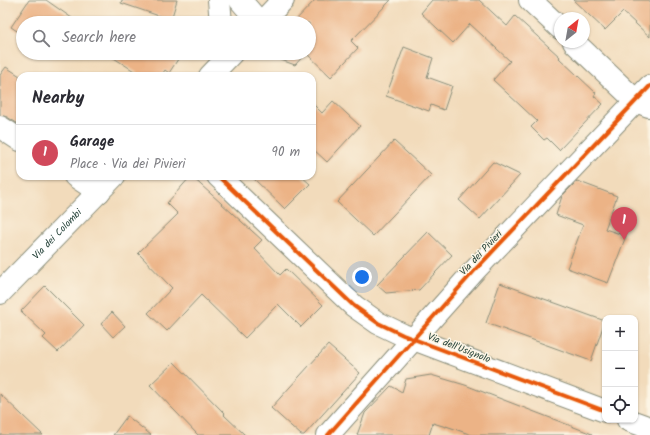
<!DOCTYPE html>
<html lang="en">
<head>
<meta charset="utf-8">
<style>
  :root { --surface:#fff; --page:#f7f7f7; --text:#2b2b33; --muted:#7c7c81; --line:#e1e1e2; --accent:#d1495b }
  body { margin:0; font-family:Kalam,sans-serif; background:var(--page); color:var(--text) }
  .controls { position:absolute; right:12px; bottom:12px; display:grid; overflow:hidden; border-radius:8px; box-shadow:0 1px 3px #0004 }
  .controls button { width:36px; height:36px; display:grid; place-items:center; padding:0; border:0; border-bottom:1px solid var(--line); background:var(--surface); color:var(--text); font:20px sans-serif }
  .compass { position:absolute; left:554px; top:12px; width:36px; height:36px; border-radius:50%; background:var(--surface); box-shadow:0 1px 3px #0004; rotate:31deg }
  .you { position:absolute; left:362px; top:277px; width:14px; height:14px; margin:-10px; border:3px solid #fff; border-radius:50%; background:#1a73e8; box-shadow:0 0 0 6px #1a73e833 }
  .badge { display:grid; place-items:center; width:26px; height:26px; border-radius:50%; background:var(--accent); color:#fff; font-size:13px; font-weight:700 }
  .pin { position:absolute; translate:-50% -33px; filter:drop-shadow(0 1px 2px #0008) }
  .pin::after { content:''; position:absolute; top:21px; width:14px; height:12px; background:inherit; clip-path:polygon(0 0,100% 0,50% 100%) }
  .list { margin:0; padding:0; list-style:none }
  h2 { display:flex; justify-content:space-between; align-items:center; height:52px; margin:0; padding:0 16px; font-size:17px }
  h2 small { font-size:13px; font-weight:400; color:var(--muted) }
  .list li { display:grid; grid-template-columns:26px 1fr auto; gap:12px; align-items:center; box-sizing:border-box; height:56px; padding:0 16px; border-top:1px solid var(--line) }
  .list b { display:block; font-size:15px; white-space:nowrap }
  .list p { margin:0; font-size:13px; white-space:nowrap; color:var(--muted) }
  .list em { font-size:13px; font-style:normal; color:var(--muted) }
  .icon { flex:none; width:22px; height:22px; fill:none; stroke:currentColor; stroke-width:2; stroke-linecap:round; stroke-linejoin:round }
  .map { position:relative; flex:none; width:650px; height:435px; overflow:hidden }
  .search { position:absolute; background:var(--surface); box-shadow:0 1px 3px #0004; left:16px; top:16px; width:300px; height:44px; display:flex; align-items:center; gap:10px; box-sizing:border-box; padding:0 14px; border-radius:22px; color:var(--muted); font-size:15px }
  .panel { position:absolute; background:var(--surface); box-shadow:0 1px 3px #0004; left:16px; top:72px; width:300px; height:108px; border-radius:12px }
  .map>svg:first-child { display:block }
</style>
</head>
<body>
<div class="map">
<svg width="650" height="435" viewBox="0 0 650 435">
  <rect width="100%" height="100%" fill="#fcf5e5"/>
  <filter id="ink" filterUnits="userSpaceOnUse"><feTurbulence type="fractalNoise" baseFrequency=".025" numOctaves="2"/><feDisplacementMap in="SourceGraphic" scale="8" xChannelSelector="R" yChannelSelector="G"/><feConvolveMatrix kernelMatrix="1 2 1 2 8 2 1 2 1" color-interpolation-filters="sRGB"/></filter>
  <filter id="wash" filterUnits="userSpaceOnUse"><feTurbulence type="fractalNoise" baseFrequency=".012" numOctaves="4" result="noise"/><feDisplacementMap in="SourceGraphic" scale="16" xChannelSelector="R" yChannelSelector="G"/><feGaussianBlur stdDeviation="0.9" result="paint"/><feColorMatrix in="noise" values="0 0 0 0 0 0 0 0 0 0 0 0 0 0 0 0 0 1.4 0 .05"/><feComposite in="paint" operator="in"/></filter>
  <g filter="url(#wash)">
    <rect width="100%" height="100%" fill="#f2dbbb"/>
    <g id="blocks">
      <path fill="#ecb386" d="M 29,0 L 46,0 L 79,23 L 23,23 L 23,35 L 11,27 Z
        M 122,0 L 177,0 L 171,20 L 121,3 Z
        M 315,0 L 391,0 L 351,41 L 358,48 L 331,77 L 306,53 L 295,65 L 281,60 L 281,57 L 273,53 L 309,53 L 309,23 L 293,23 Z
        M 432,0 L 479,0 L 507,26 L 515,16 L 560,57 L 559,58 L 596,93 L 594,96 L 603,104 L 559,150 L 547,138 L 544,140 L 531,127 L 537,121 L 493,80 L 510,61 L 470,24 L 453,43 L 421,13 Z
        M 573,0 L 650,0 L 650,37 L 623,12 L 605,30 Z
        M 404,47 L 433,58 L 427,77 L 452,86 L 444,110 L 431,105 L 429,111 L 386,96 Z
        M 106,53 L 182,53 L 169,73 L 165,70 L 161,76 L 142,76 Z
        M 6,67 L 20,76 L 20,125 L 7,117 L 0,115 L 0,75 Z
        M 333,101 L 360,126 L 327,162 L 312,148 L 312,103 L 322,113 Z
        M 394,141 L 431,175 L 373,236 L 337,202 Z
        M 493,162 L 520,175 L 480,219 L 459,200 Z
        M 191,176 L 262,240 L 254,248 L 280,275 L 286,269 L 323,305 L 301,327 L 278,304 L 245,338 L 201,295 L 167,331 L 148,313 L 172,288 L 138,253 L 178,214 L 167,203 Z
        M 251,176 L 301,176 L 310,184 L 285,209 Z
        M 577,181 L 617,196 L 605,229 L 626,236 L 608,283 L 567,268 L 583,225 L 556,215 L 562,196 Z
        M 428,232 L 452,255 L 419,290 L 386,293 L 377,285 Z
        M 500,283 L 605,321 L 591,361 L 486,323 Z
        M 45,286 L 84,325 L 58,352 L 43,338 L 46,335 L 21,311 Z
        M 112,312 L 125,326 L 113,337 L 101,324 Z
        M 328,345 L 360,373 L 304,435 L 301,435 L 271,408 Z
        M 174,362 L 225,414 L 224,415 L 245,435 L 198,435 L 150,385 Z
        M 431,375 L 465,385 L 592,434 L 592,435 L 472,435 L 446,426 L 446,427 L 433,423 L 429,435 L 357,435 L 365,413 L 391,386 L 402,392 L 406,379 Z
        M 0,394 L 43,435 L 0,435 Z
        M 127,416 L 151,435 L 113,435 Z"/>
    </g>
  </g>
  <g filter="url(#ink)">
    <use href="#blocks" fill-opacity="0" stroke="#888c78" stroke-width="1"/>
    <g fill="none" stroke-linecap="round" stroke-linejoin="round">
      <defs>
        <g id="minor">
          <path d="M 219,0 L 221,23"/>
          <path d="M 240,0 L 260,23"/>
          <path d="M 530,0 L 560,28"/>
          <path d="M 261,23 L 283,0"/>
          <path d="M 574,42 L 636,101 L 649,106"/>
          <path d="M 210,76 L 232,53"/>
          <path d="M 0,127 L 20,140"/>
          <path d="M 75,176 L 99,192"/>
          <path d="M 218,176 L 354,306 L 378,323 L 403,335 L 605,411"/>
          <path id="s1" d="M 0,293 L 114,176"/>
          <path d="M 628,420 L 650,428"/>
          <path d="M 328,435 L 475,270 L 650,86"/>
        </g>
      </defs>
      <use href="#minor" stroke="#888c78" stroke-width="24"/>
      <use href="#minor" stroke="#fff" stroke-width="22"/>
      <defs>
        <path id="cycleway" d="M 218,176 L 354,306 L 378,323 L 403,335 L 605,411
          M 328,435 L 475,270 L 650,86"/>
      </defs>
      <use href="#cycleway" stroke="#fcf5e5" stroke-width="6"/>
      <use href="#cycleway" stroke="#e8590c" stroke-width="4"/>
    </g>
  </g>
  <g text-anchor="middle" dominant-baseline="central" stroke-width="3" stroke-linejoin="round" paint-order="stroke">
    <g font-size="10" fill="#1f3d34" stroke="#fcf5e5">
      <text stroke="none"><textPath href="#s1" startOffset="82">Via dei Colombi</textPath></text>
      <text transform="translate(481 253) rotate(-47)">Via dei Pivieri</text>
      <text transform="translate(459 348) rotate(21)">Via dell'Usignolo</text>
    </g>
  </g>
</svg>
<div class="controls">
<button>+</button>
<button>−</button>
<button><svg class="icon" aria-label="locate" viewBox="0 0 24 24"><circle cx="12" cy="12" r="6"/><path d="M12 2v4M12 18v4M2 12h4M18 12h4"/></svg></button>
</div>
<svg class="compass" viewBox="-18 -18 36 36"><path d="M0-13l5 13h-10z" fill="#e53935"/><path d="M0 13l5-13h-10z" fill="#7c7c81"/></svg>
<div class="you"></div>
<div class="pin badge" style="left:624px;top:240px">1</div>
<div class="search"><svg class="icon" aria-label="search" viewBox="0 0 24 24"><circle cx="10" cy="10" r="6"/><path d="M15 15l6 6"/></svg>Search here</div>
<section class="panel">
<h2>Nearby<small></small></h2>
<ul class="list">
<li><span class="badge">1</span><div><b>Garage</b><p>Place · Via dei Pivieri</p></div><em>90 m</em></li>
</ul>
</section>
</div>
</body>
</html>
